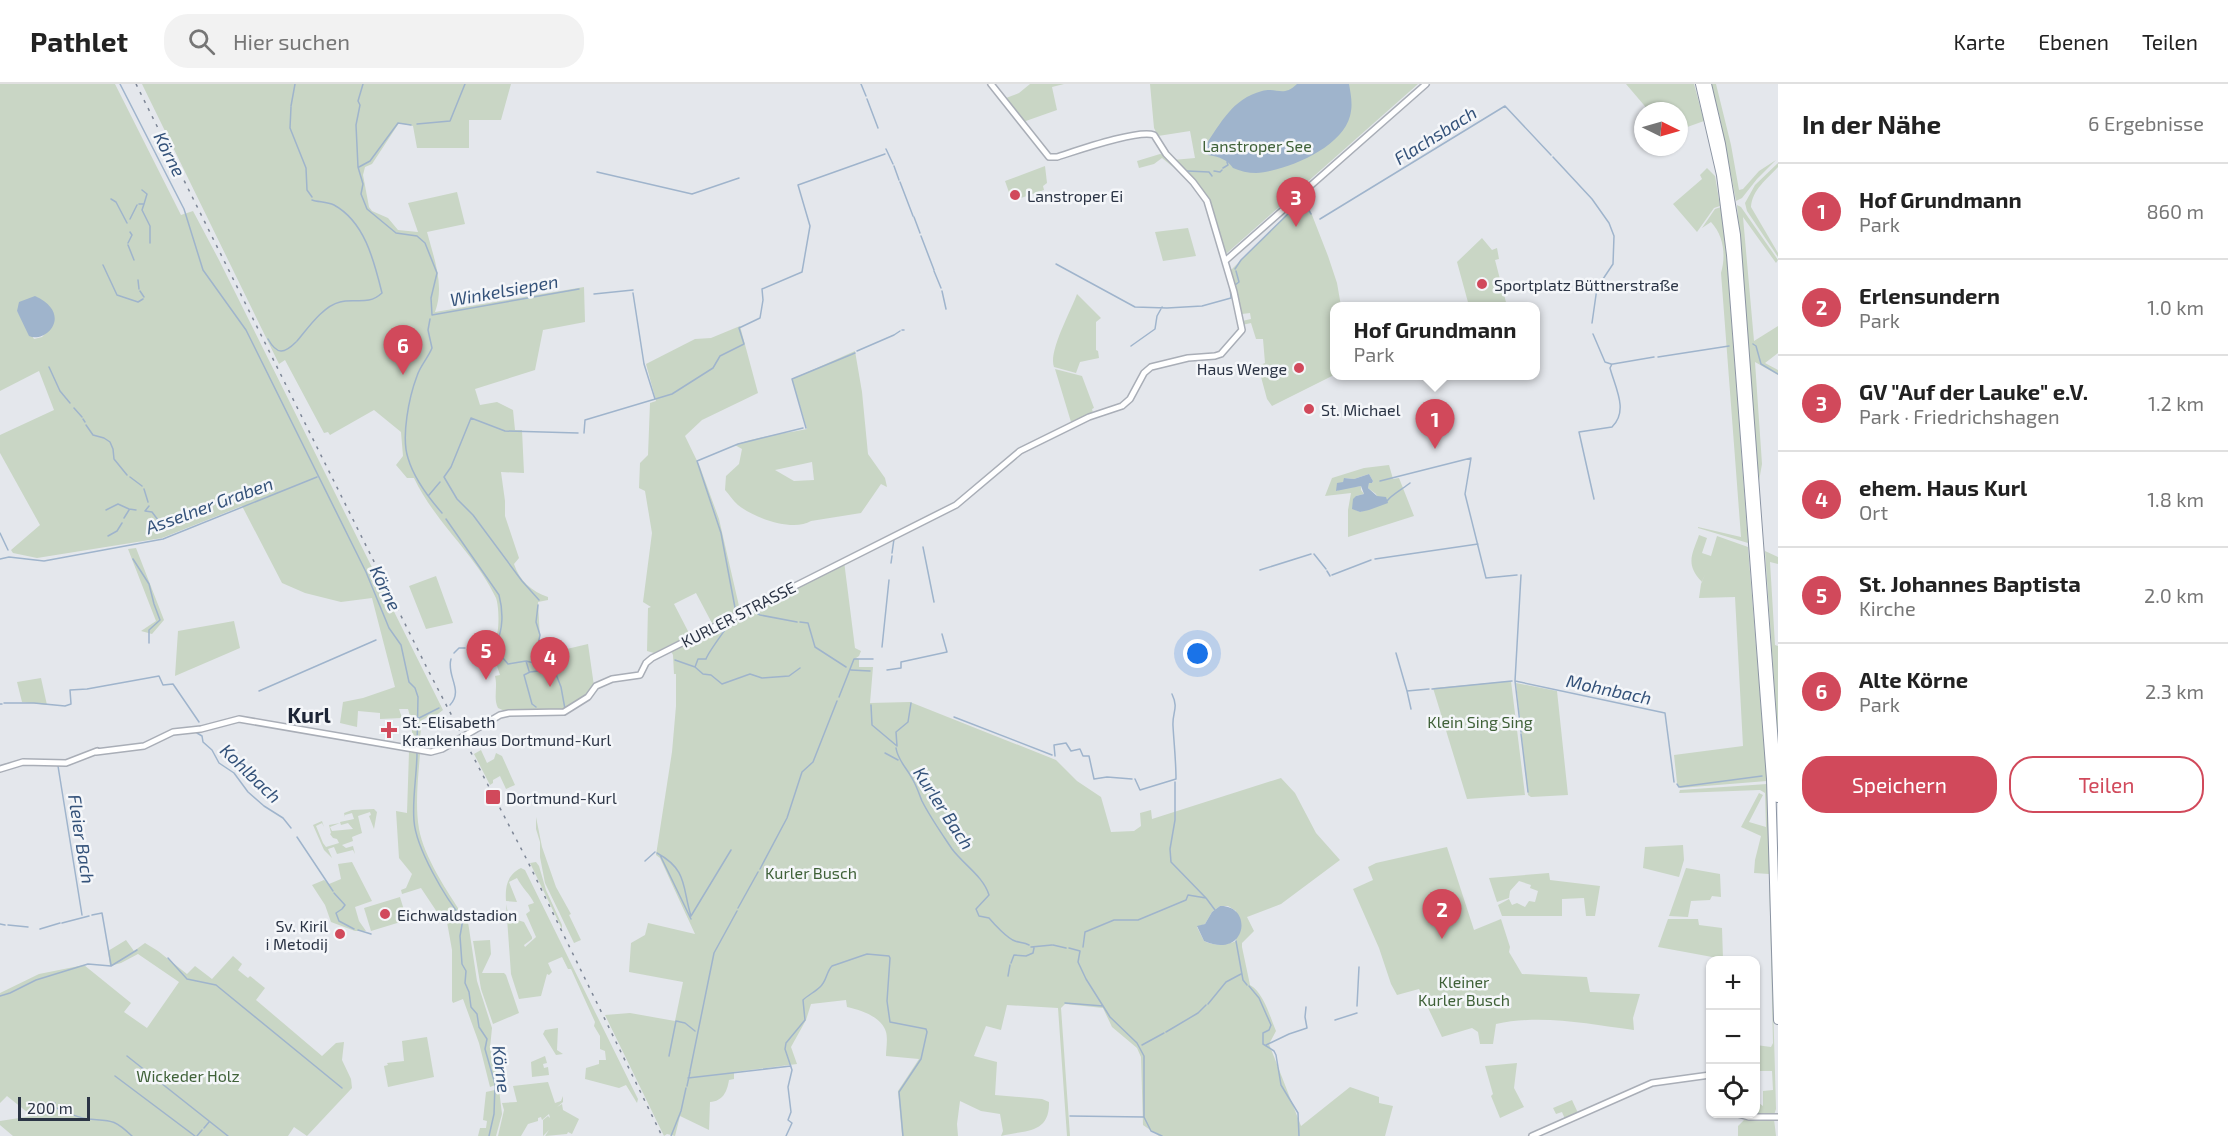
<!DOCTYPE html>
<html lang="de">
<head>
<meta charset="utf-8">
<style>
  :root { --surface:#fff; --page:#f2f2f2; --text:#222; --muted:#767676; --line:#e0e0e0; --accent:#d1495b }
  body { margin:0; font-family:"Exo 2",sans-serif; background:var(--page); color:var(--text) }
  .controls { position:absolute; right:18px; bottom:18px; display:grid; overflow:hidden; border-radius:12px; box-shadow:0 2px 4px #0004 }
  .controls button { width:54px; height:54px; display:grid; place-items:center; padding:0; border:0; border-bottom:2px solid var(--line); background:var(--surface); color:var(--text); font:30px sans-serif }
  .compass { position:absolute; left:1634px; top:18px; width:54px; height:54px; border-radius:50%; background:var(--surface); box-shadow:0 2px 4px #0004; rotate:95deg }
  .scale { position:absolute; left:18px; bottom:15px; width:72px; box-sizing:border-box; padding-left:6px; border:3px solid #2b3445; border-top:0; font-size:16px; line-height:21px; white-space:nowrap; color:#2b3445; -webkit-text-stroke:4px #f4f6f9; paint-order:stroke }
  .you { position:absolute; left:1198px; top:570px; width:21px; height:21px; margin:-15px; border:4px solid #fff; border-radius:50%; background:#1a73e8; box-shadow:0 0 0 9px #1a73e833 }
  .badge { display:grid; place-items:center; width:39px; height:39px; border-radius:50%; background:var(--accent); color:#fff; font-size:20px; font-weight:700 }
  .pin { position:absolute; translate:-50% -50px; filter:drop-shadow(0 2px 3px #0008) }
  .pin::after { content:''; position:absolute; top:32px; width:21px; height:18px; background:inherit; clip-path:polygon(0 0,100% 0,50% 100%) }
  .popup { position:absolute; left:1330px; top:218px; width:210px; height:78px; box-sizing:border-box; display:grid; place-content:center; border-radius:12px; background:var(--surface); filter:drop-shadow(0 2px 4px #0005); font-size:20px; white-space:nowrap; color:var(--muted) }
  .popup b { font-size:22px; color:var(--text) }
  .popup::after { content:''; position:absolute; left:50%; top:100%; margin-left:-12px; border:12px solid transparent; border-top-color:var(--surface) }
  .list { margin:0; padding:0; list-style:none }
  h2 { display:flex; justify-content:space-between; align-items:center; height:78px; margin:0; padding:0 24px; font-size:26px }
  h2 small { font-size:20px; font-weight:400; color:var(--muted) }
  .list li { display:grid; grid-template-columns:39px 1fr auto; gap:18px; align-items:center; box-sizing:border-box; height:96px; padding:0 24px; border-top:2px solid var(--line) }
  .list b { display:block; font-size:22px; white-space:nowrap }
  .list p { margin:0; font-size:20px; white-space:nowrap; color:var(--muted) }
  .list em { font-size:20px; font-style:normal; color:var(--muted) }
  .actions { display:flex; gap:12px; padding:18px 24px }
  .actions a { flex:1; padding:14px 0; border:2px solid var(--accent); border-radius:24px; text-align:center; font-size:21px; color:var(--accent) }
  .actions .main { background:var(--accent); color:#fff }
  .icon { flex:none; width:33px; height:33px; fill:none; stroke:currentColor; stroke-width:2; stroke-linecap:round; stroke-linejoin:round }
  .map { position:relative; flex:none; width:1778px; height:1052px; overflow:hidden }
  header { display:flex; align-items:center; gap:36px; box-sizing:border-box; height:84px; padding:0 30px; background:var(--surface); border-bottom:2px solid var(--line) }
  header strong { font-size:28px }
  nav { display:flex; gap:33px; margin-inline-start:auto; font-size:21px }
  .search { width:420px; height:54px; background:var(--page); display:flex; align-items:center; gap:15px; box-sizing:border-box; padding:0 21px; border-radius:24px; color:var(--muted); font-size:22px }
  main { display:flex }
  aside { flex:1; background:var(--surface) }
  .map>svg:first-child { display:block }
</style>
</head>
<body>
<header>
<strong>Pathlet</strong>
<div class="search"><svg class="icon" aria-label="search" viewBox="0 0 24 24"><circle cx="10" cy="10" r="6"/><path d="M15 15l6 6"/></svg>Hier suchen</div>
<nav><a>Karte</a><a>Ebenen</a><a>Teilen</a></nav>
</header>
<main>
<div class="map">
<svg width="1778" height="1052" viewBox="0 0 1778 1052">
  <rect width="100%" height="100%" fill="#e4e7ec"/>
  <path fill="#c9d6c5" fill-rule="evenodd" d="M 0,0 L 115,0 L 181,131 L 193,127 L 219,176 L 443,626 L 434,633 L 435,644 L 432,631 L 422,636 L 419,663 L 412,662 L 412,632 L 410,632 L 408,625 L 399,625 L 402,634 L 380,635 L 380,629 L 358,627 L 357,643 L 340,639 L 343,618 L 363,614 L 395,603 L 372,514 L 341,518 L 305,509 L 282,499 L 242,422 L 162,454 L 37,474 L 13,469 L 11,466 L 40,441 L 0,369 L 0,351 L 54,326 L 39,287 L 0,307 ZM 17,227 L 53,241 L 42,253 L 34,255 Z
    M 142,0 L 511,0 L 501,36 L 469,36 L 469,64 L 417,64 L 413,42 L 399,39 L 372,80 L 365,83 L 363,91 L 369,123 L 372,127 L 388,134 L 398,146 L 418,148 L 408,119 L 457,108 L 465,140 L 427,148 C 434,175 445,201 435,228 L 584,203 L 585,238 L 543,246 L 535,286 L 475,305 L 480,321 L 497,318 L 513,326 L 515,346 L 522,346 L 524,389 L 501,388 L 505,417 L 505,432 L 519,474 L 514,480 C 519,496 532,508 548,513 L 548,516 L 538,518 L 540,555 L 537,572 L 588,560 L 594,602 L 591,608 L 564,626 L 507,628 L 498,624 C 493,614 498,604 495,592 L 500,591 L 497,582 L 487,581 L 484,569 L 487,568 L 486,564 L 484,564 L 482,560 C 486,559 492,558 495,555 C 500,548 499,522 496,514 C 476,471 434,437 414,394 L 407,394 L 396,381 L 403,372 L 401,348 L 374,326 L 330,351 L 328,348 L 324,349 L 285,276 L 279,280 Z
    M 1030,0 L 1064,0 L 1052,3 L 1057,26 L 1023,38 L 1006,14 L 1019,9 Z
    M 1150,0 L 1418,0 L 1227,169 L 1225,168 L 1211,120 L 1173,76 L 1195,74 L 1190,47 L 1158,52 L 1154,44 Z
    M 1626,0 L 1694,0 L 1704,37 L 1679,46 L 1679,27 L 1649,27 Z
    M 1711,0 L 1716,0 L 1731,61 L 1739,106 L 1743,105 L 1759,87 L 1776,76 L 1757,95 L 1742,114 L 1736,117 L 1720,34 Z
    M 1160,70 L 1165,71 L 1181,87 L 1178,87 L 1162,74 L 1154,80 L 1139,84 L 1137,77 Z
    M 1778,79 L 1778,83 C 1767,95 1752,106 1751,123 L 1778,169 L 1778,173 L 1747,127 L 1745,119 L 1755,101 Z
    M 1045,82 L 1047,99 L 1043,102 L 1044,106 L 1012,117 L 1005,97 Z
    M 1707,84 L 1715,92 L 1720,122 L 1714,124 L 1697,148 L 1673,120 L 1702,95 L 1700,91 Z
    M 1305,113 L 1328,172 L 1337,199 L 1341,222 L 1334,222 L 1334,291 L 1272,322 L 1267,315 L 1258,282 L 1265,279 L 1263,255 L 1256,255 L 1251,239 L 1242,241 L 1242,237 L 1251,235 L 1250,229 L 1242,230 L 1231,186 Z
    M 1737,121 L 1741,123 L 1778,176 L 1776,179 L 1743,133 L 1754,257 L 1778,242 L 1778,269 L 1765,279 L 1778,286 L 1778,291 L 1755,278 L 1762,380 L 1759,397 Z
    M 1721,123 L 1727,178 L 1748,459 L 1698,444 L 1698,443 L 1741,453 L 1721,189 C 1726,172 1724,152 1711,138 L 1702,144 L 1715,125 Z
    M 1188,144 L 1196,172 L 1163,177 L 1155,148 Z
    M 1482,154 L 1492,166 L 1497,164 L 1499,175 L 1495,176 L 1507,222 L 1469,222 L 1457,178 Z
    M 1077,210 L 1101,234 L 1096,238 L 1096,266 L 1098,267 L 1099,274 L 1080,278 L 1076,289 L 1054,283 C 1048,268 1071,227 1077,210 Z
    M 740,242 L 758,309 L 702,336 L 685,352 L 700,383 L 719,435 L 739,522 L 757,516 L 755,520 L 844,477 L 855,564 L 861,567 L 859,572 L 856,574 L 859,575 L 859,583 L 873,583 L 870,619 L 910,618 L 1056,676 L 1077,697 L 1101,713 L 1111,748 L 1134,747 L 1141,742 L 1140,729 L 1151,726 L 1152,735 L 1281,694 L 1295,709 L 1316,749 L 1340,776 L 1281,820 L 1247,833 L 1254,847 L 1242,859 L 1242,863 L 1250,901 C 1264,909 1270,933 1276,947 L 1269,960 L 1301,1042 L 1350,1003 L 1379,1013 L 1379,1019 L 1393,1022 L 1385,1052 L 1159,1052 L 1143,1041 L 1141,973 L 1137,964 L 1112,943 L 1103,924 L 1065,920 L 1061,924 L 1070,1052 L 1067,1052 L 1058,924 L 1007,921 L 1001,946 L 986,942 L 974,972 L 997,978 L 995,1011 L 1042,1015 L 1049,1018 C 1050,1051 1023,1046 1001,1052 L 1003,1047 L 1000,1030 L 981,1027 L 960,1017 L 957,1040 L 958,1052 L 902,1052 L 898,1007 L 919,975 L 886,972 C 886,965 888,955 886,948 C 882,933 861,926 847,923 L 846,916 L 811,920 L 806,936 L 791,963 L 797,980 L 734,988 L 734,995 L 729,996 C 727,1008 723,1017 710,1018 L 709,1046 L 680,1032 L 675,1052 L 667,1050 L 664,1052 L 605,931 L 630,929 L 675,937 L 683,898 L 629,888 L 631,859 L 645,851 L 648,839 L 695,850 L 660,774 L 656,771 L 672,668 L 676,622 L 676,590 L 674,590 L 673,571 L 670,565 L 714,543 L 696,509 L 674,520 L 690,551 L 654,569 L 647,567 L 648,524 L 651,523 L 643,518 L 652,449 L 645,407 L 639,404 L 640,379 L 648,371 L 650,319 L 656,317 L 646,280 L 695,255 L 711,254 ZM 1220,822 L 1228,822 L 1236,827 L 1236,857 C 1224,862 1215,862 1204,857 L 1197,843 L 1205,840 L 1212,828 Z
    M 855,267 L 862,308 L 868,370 L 885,394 L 887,403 L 881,400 L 861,429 L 811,437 C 793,448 754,434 738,421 C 733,417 729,410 725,406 L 726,392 L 739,380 L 742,365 L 735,361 C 758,352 782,350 807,345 L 792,295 ZM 812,378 L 814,396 L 794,397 L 775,386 Z
    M 1055,285 L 1082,292 L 1094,324 L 1092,325 L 1093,329 L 1071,338 Z
    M 1389,381 L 1393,395 L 1399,394 L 1414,432 L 1348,453 L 1348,426 L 1351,409 L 1325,412 L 1332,394 L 1364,384 ZM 1369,390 L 1373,397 L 1372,399 L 1369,398 L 1368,404 L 1376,410 L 1380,421 L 1360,428 L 1354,425 L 1356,412 L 1364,410 L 1361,406 L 1361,402 L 1340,405 L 1337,407 L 1337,402 L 1343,398 L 1345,394 L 1354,395 Z
    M 1699,451 L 1707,454 L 1702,469 L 1711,472 L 1717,452 L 1748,463 L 1767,697 L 1680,704 L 1677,699 L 1674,671 L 1743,662 L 1735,513 L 1699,514 L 1701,500 L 1705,490 L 1702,498 C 1685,480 1692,471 1699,451 Z
    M 136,464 L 164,536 L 152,550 L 141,547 L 156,537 L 128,465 Z
    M 1765,467 L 1778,473 L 1778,480 L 1770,478 L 1775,561 L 1778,562 L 1778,654 Z
    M 436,492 L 453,539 L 426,545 L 409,502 Z
    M 234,537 L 240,564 L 175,592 L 178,547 Z
    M 41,594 L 47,621 L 22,618 L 17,598 Z
    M 1511,597 L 1525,711 L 1467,715 L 1433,604 Z
    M 1516,599 L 1557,607 L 1568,711 L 1531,713 L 1528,711 Z
    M 481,666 L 487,679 L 494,675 L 496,669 L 502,672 L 515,701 L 506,705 L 500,692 L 493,696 L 493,699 L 490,701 L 474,670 Z
    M 409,668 L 420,670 C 418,695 415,721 419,745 C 424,773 448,809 464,833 L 459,836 L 465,835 L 468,838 L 477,897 L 492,944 L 490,964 L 499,998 L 498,1000 L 490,1003 L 479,959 L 463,915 L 453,919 L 452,917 L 452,866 L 447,838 L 443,837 L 421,804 L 402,810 L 401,806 L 406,804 L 412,790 L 399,774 L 396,727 L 407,729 Z
    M 1767,700 L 1776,1025 L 1774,1031 L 1750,1032 L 1742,1030 L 1756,1030 L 1756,1017 L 1763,1022 L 1763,1007 L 1773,1006 L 1772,987 L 1756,987 L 1756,961 L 1771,963 L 1773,959 L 1769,790 L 1754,789 L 1755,776 L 1761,752 L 1741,743 L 1759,709 L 1763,711 L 1749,738 L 1766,743 L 1765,709 L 1760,706 L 1679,709 L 1680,706 Z
    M 374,725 L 377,728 L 374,745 L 369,732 L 371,731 L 370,728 L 358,732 L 362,749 L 352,753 L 353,757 L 342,761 L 346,764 L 353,762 L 355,770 L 353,766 L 337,770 L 334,763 L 328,765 L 332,774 L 324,766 L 313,741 L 322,737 L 324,743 L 322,739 L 316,742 L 323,759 L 326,763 L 339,759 L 337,755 L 333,754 L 330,750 L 331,749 L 329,741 L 340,739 L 330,743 L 332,747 L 353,745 L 348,739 L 341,741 L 340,738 L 354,735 L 352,729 L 345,731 L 345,733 L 344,729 L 352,726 Z
    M 536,733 L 542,763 L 556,803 L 571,830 L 569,831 L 581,856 L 574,859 L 545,799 L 540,773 L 540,758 L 536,745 Z
    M 1683,761 L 1684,776 L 1679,793 L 1643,784 L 1645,763 Z
    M 1447,763 L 1474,846 L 1501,835 L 1510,863 L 1509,868 L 1522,890 L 1587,893 L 1590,908 L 1640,910 L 1633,934 L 1634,946 C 1588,940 1542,930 1496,940 L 1493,960 L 1480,960 L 1478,948 L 1472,944 L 1442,953 L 1419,905 L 1397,911 L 1391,900 L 1379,864 L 1353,805 L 1373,796 L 1368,783 L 1376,779 Z
    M 352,778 L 372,817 L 355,823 L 359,837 L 366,847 L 355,847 L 331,838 L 325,821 L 312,801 L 324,796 L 329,800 L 341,795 L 338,780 Z
    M 536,778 L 539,782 L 546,806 L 562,841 L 562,845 L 530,779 Z
    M 521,784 L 525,786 L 638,1015 L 637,1019 L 626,1001 L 619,1004 L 585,995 L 586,984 L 599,980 L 599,976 L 606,976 L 605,967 L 600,965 L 600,952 L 594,942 L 595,938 L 571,885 L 568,885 L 562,873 L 548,879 L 552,888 L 549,891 L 547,890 L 541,912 L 519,915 L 511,890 L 506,820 L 508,829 L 511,828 L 517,836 L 524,838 L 532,853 L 532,855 L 524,861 L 525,863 L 536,853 L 526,830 L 530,827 L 528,821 L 534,819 C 530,810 522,804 517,794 L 509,798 L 517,818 L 506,817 C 505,803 507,791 521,784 Z
    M 1686,784 L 1720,790 L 1721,813 L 1712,812 L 1710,816 L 1691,817 L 1688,833 L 1669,832 Z
    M 1549,789 L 1550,796 L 1600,802 L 1595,832 L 1586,832 L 1584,814 L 1562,815 L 1562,832 L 1502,832 L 1498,821 L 1509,815 L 1512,821 L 1517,819 L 1525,823 L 1529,817 L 1535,818 L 1538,807 L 1530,804 L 1531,801 L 1519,797 L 1510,807 L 1509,814 L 1497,818 L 1489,794 Z
    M 400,813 L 407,836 L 371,847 L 364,824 Z
    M 1668,835 L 1698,835 L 1699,841 L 1722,844 L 1723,875 L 1658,863 Z
    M 126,856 L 134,867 L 145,859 L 158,867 L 187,890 L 195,882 L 212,895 L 233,872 L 242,880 L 238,886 L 248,894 L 250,892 L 265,904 L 256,916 L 322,972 L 336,959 L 344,958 L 342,976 L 351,995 L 352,1004 L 307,1052 L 294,1043 L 288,1052 L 13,1052 L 0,1041 L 0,1037 L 32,1032 L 7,1012 L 0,1019 L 0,909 L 39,890 L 84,881 L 131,919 L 124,928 L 147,944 L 179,898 L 138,870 L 121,879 L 110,882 L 108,867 Z
    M 490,856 L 491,870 L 482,889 L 504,889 L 506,891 L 519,929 L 493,940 L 481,905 L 473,857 Z
    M 558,944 L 557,966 L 563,970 L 556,971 L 543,950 L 545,946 Z
    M 427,953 L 434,993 L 388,1003 L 384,982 L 388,981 L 387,979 L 404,977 L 402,957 Z
    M 545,972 L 547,979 L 543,980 L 544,984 L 548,983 L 549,991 L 532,993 L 531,978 Z
    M 1517,979 L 1514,1004 L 1524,1023 L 1500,1034 L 1491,1012 L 1493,1010 L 1485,982 Z
    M 548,998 L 555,1019 L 561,1017 L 563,1012 L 563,1018 L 557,1023 L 562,1020 L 563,1026 L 579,1035 L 572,1050 L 568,1048 L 567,1050 L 545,1052 L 549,1046 L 543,1052 L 543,1036 L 548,1032 L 550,1034 L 549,1030 L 542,1036 L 541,1033 L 538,1034 L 538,1037 L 528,1040 L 521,1052 L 498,1052 L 504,1026 L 502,1019 L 517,1018 L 513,1002 Z
    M 499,1005 L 502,1030 L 496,1052 L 478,1052 L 480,1044 L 486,1044 L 487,1037 L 483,1036 L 486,1008 Z
    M 1572,1016 L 1578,1029 L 1565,1035 L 1562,1028 L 1556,1030 L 1553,1024 Z
    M 1774,1035 L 1776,1052 L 1738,1052 L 1738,1042 L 1744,1036 Z"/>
  <path fill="#9fb4cc" d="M 1297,0 L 1349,0 C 1351,11 1353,21 1350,32 C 1342,64 1286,87 1256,89 C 1248,89 1240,87 1233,84 C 1227,75 1219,73 1208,71 L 1205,62 C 1221,39 1232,15 1262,7 C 1278,3 1282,14 1297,0 Z
    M 35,212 C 74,230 46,260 29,252 L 17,227 L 19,218 Z
    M 1369,390 L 1373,397 L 1372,399 L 1369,399 L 1368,404 L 1377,412 L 1386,413 L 1388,419 L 1369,426 L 1360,428 L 1352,425 L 1353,415 L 1356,412 L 1364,410 L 1361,402 L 1336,407 L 1337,399 L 1343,398 L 1344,394 L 1354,395 Z
    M 1220,822 C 1254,821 1247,876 1204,857 L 1197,842 L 1205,840 L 1212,828 Z"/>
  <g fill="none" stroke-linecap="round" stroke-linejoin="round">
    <path stroke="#9fb4cc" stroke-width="1.5" d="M 120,0 L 184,125 L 203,186 L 246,246 L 366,488 L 389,544 L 401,561 L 409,598 L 415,604 L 418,613 L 417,663
      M 363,0 L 358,17 L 360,21 L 356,41 L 358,83 L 363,100 L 361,110 L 367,125 L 396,149 L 417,152 L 425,159 L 437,189 L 431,214 L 432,231 L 579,205
      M 861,0 L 866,12
      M 867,15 L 878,44
      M 291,22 L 295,0
      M 291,23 L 290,44 L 306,84 L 307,106 L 312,113
      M 417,40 L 450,37 L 465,0
      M 886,65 L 893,80
      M 1553,73 L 1592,115 L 1609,139 L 1614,152 L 1613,180 L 1597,204 L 1592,239
      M 894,82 L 899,96
      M 359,83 L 370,77 L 398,39 L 411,41
      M 1223,84 L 1228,81 L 1227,78
      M 1187,87 L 1209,88 L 1212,92
      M 1214,87 L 1220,88 L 1222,86
      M 597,88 L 692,110 L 739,94
      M 900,98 L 913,132
      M 111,115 L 116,118 L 127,139
      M 139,120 L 144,120 L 147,110 L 142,106
      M 144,120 L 142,126 L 150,142 L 150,159
      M 914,133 L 920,149
      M 130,135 L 137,121
      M 1320,135 L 1505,22 L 1551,71
      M 921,152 L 934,186
      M 128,159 L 132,151 L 130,148
      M 128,161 L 134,176
      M 1056,180 L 1135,223 L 1167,224 L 1202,222 L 1231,214 L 1230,203
      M 103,181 L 117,211 L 138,218 L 143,215
      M 1235,185 L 1241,176 L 1292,126 L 1305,120 L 1311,130
      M 934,187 L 941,204
      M 138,196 L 139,205
      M 1235,201 L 1239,198 L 1236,187
      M 140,207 L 144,213
      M 942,207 L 946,225
      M 633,209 L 644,280 L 655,315
      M 594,210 L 633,206
      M 430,235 L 428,246 L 432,264 C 428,274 420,282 417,292 C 409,313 401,353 408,374 C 414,395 428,413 442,429
      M 902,246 L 904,246
      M 1593,250 L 1605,278 L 1611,280
      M 268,255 C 277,271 284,270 296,258
      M 297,257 C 308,244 323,222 340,218 C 355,214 368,222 382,209 C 374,177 365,138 334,121 C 327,118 318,118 312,116
      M 1753,260 L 1756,262 L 1761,280 L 1778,290
      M 1131,262 L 1155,245 L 1157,232 L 1162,223
      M 857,267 L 894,251 L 900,247
      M 1658,273 L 1729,262
      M 1613,280 L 1654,273
      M 49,283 L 60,307 L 70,319
      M 74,324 L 82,333
      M 83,335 L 85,338
      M 86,341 L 93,351 L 104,354 L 110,358 L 113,365 L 114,375 L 127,391
      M 806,344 L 792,295 L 855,269
      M 584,349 L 585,336 L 672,310 L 713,284 L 720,272 L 744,260 L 739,244 L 760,234 L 763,216 L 762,205 L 802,188 L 810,142 L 798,101 L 885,70
      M 130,393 L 142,402
      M 1380,397 L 1471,374 L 1465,410 L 1486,494 L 1517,491
      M 144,405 L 148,418
      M 429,411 L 440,398
      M 1594,415 L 1579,348 L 1612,343 C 1629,327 1615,303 1610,284 L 1612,280
      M 1387,417 C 1391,411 1404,404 1410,399
      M 149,422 L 145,427 L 152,428 L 161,440
      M 106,426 L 118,420 L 129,425 L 136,426
      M 124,434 L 129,426
      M 446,435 L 499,511 C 503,526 504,547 495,560 L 485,563
      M 163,442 L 169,441 L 170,445
      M 0,449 L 8,466
      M 108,452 L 117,447 L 122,439
      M 923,463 L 934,518
      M 892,469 L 894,455
      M 1314,470 L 1326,485
      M 0,475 L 9,473 L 44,477 L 163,455 L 317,393
      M 133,475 L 149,500 L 154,520 L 160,536 L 149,546 L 149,559
      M 1375,475 L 1478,460
      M 891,479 L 892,472
      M 1260,486 L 1311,470
      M 1327,487 L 1330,492
      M 1332,491 L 1371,476
      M 539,516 L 522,497 L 473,431 L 457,415 L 444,393 L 451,383 L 471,334 L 505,347 L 578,349
      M 752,526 L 760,531 L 797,538
      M 736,529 L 721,449 L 697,377 L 738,360 L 803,344
      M 800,538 L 808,539 L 815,563 L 846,583
      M 882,563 L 889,496
      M 468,564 L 480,563
      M 454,569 L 459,564 L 465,564
      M 485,569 L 502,573 L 508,580 L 526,577 L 534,579 L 540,551 L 536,538 L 538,521
      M 1396,569 L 1407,607
      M 675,576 L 695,583 L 698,575 L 706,575 C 708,569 728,541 733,536
      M 526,577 L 529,587
      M 695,583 L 703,590 L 711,591 L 722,600 L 750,590 L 762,594 L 789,592 L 800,584
      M 851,586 L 870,587
      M 887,586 L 901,584 L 901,578 L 947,568 L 942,550
      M 1515,597 L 1665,629 L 1674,698
      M 1432,605 L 1512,597
      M 259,607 L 376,556
      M 839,613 L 854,575 L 873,575
      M 4,619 L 34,619 L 65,622 L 71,620 L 70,606 L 87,605 L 159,592 L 163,601 L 173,600 L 199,638
      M 0,620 L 2,620
      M 450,621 C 464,606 446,592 451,575
      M 871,621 L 872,641 L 897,662 L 896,648 L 908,638 L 911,619
      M 536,623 L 532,620 L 524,591 L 530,588 L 554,585 L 561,603 L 565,625
      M 1411,625 L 1407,607 L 1429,605
      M 954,633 L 1052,671
      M 417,635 L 439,624
      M 1521,648 L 1515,597 L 1521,491
      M 197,649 L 202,652 L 203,658 L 212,666 L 219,679 L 234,689 L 248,708 L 264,722 L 283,734 L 291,744
      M 1521,650 L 1528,708
      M 896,664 C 898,677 907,684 913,696 C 917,703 919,710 922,717 C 930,733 942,750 952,765 C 964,781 983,792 989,811 L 976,825 L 979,832 L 989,834 C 994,840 1008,855 1015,857 C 1020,859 1024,858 1029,861
      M 417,668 C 417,691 412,714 414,737 C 416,764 445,814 463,835 L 460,852 L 462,880 L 466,887 L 465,899 L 469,908 L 471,923 L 477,930 L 479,943 L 487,955 L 485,965 L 495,1000 L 494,1030 L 489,1052
      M 885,669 L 898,676
      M 1055,672 L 1054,661 L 1066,659 L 1071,667 L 1080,665 L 1083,672 L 1089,672 L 1094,695 L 1107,693 L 1132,695
      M 58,682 L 82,831
      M 1135,695 L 1140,706 L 1176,695 C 1176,677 1174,660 1173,642 C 1172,628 1179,625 1172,610
      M 1175,698 L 1175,736 L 1170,765 L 1171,778 L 1206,814 L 1215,826
      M 1677,700 L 1679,703 L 1762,692
      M 297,753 L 333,807
      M 657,769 C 688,786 682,803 691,832 L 731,766
      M 660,771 L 691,835
      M 645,777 L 655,768
      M 760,785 L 787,734 L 802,688 L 813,678 L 837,617
      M 334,809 L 345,821 L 342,825 L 336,829 L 339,837 L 354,845
      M 738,824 L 758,788
      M 92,831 L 102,829 L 111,881
      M 62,839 L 89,832
      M 0,840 L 5,841
      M 8,841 L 28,843
      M 40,845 L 60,839
      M 358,846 L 371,850
      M 1236,857 L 1243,896 L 1247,901
      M 1053,861 L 1066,864
      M 1031,863 L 1052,861
      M 1083,863 L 1085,848 L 1114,836 L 1138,836 L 1186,816 L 1188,811 L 1206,814
      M 1069,864 L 1080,867 L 1078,878 L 1086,895 L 1110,933 L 1137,959 L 1144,972 L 1144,1033 L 1151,1047 L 1162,1052
      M 168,874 L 187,895 L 216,901 L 342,1004
      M 1011,879 L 1014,871 L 1026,872 L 1033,869 L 1034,864
      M 1008,892 L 1010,881
      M 1249,902 L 1259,914 L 1271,941 L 1269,946 L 1263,949 L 1263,960 L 1274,967 L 1276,971 L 1281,1001 L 1298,1029 L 1299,1052
      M 0,912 L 10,909 L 36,896 L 88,880 L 111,882 L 137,866
      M 1065,919 L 1103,922
      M 1208,920 L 1226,898 L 1241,890
      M 1357,922 L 1359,883
      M 1335,936 L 1357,929
      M 1166,948 L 1198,929 L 1206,921
      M 1142,961 L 1164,949
      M 1266,961 L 1289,950 L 1307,944 L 1305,933 L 1306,923
      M 127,972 L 228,1052
      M 669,972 L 676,937 L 685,939 L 695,947
      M 690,987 L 714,869 L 737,827
      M 115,992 L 195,1052
      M 688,994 L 791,982
      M 687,1002 L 690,988
      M 43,1023 L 55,1019
      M 57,1024 L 62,1028
      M 32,1026 L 41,1024
      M 63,1028 C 70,1030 82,1034 87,1035 C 111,1037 113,1034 132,1052
      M 1070,1032 L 1144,1033
      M 204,1044 L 209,1038
      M 197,1052 L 202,1046
      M 671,1052 L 681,1027 L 686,1004
      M 786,1052 L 792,1039 L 788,1036 L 791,1028 L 788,1003 L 792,986 L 785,965 L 786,959 L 805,936 L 803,916 C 808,911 815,908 820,903 C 827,897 826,888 832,882 L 867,870 L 889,872 L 890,874 L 887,917 L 890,938 L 926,945 L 927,948 L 921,975 L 899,1008 L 903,1052"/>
    <defs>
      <path id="secondary" d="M 1225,177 L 1426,0
        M 96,668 L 144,662 L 173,648 L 201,645 L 239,635 L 431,668 L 442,665 L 500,631 L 509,629 L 564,628 L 588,613 L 596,602 L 612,595 L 640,591 L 646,579 L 652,574 L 956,421 L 1020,367 L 1089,333 L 1122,322 L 1130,315 L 1144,289 L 1151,283 L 1188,274 L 1215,272 L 1221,270 L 1242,246 L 1234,208 L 1207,117 L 1193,98 L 1166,70 L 1154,51 C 1138,45 1076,67 1057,73 L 1049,73 L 991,0
        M 0,685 L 23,678 L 66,679 L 97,667
        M 1738,1030 L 1749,1033 L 1778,1033
        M 1532,1052 L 1652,999 L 1710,991"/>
      <path id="motorway" d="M 1700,0 L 1721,91 L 1731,171 L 1771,695 L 1778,936
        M 1707,0 L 1721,60 L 1736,151 L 1778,714"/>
    </defs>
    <use href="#secondary" stroke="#a9aeb7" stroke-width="8"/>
    <use href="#motorway" stroke="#8b94a3" stroke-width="10"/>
    <use href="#secondary" stroke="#fff" stroke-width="5"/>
    <use href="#motorway" stroke="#fff" stroke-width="8"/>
    <path stroke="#7d8696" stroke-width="1.5" stroke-dasharray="3 6" stroke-linecap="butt" d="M 136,0 L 428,586 L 526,774 L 662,1052"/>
  </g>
  <g fill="#d1495b" stroke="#f4f6f9" stroke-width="2">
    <circle cx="1015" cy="111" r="6"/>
    <circle cx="1482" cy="200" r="6"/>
    <circle cx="1299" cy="284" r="6"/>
    <circle cx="1309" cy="325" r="6"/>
    <path d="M386 637h6v6h6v6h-6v6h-6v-6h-6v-6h6z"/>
    <rect x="485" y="705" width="16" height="16" rx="3"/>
    <circle cx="385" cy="830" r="6"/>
    <circle cx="340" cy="850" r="6"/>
  </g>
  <g text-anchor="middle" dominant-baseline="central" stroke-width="5" stroke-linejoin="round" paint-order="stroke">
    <g font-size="16" fill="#3f6138" stroke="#f4f6f9">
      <text x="1257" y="61">Lanstroper See</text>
      <text x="1480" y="637">Klein Sing Sing</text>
      <text x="811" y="788">Kurler Busch</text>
      <text x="1464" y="897">Kleiner<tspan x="1464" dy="18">Kurler Busch</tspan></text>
      <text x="188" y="991">Wickeder Holz</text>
    </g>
    <g font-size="16" fill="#2b3445" stroke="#f4f6f9" text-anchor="start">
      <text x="1027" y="111">Lanstroper Ei</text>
      <text x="1494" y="200">Sportplatz Büttnerstraße</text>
      <text x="1287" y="284" text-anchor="end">Haus Wenge</text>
      <text x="1321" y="325">St. Michael</text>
      <text x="402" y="637">St.-Elisabeth<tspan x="402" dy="18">Krankenhaus Dortmund-Kurl</tspan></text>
      <text x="506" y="713">Dortmund-Kurl</text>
      <text x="397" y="830">Eichwaldstadion</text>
      <text x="328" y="841" text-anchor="end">Sv. Kiril<tspan x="328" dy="18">i Metodij</tspan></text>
    </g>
    <g font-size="16" fill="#2b3445" stroke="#f4f6f9">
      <text transform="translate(738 530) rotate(-27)">KURLER STRASSE</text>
    </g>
    <g font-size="18" font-style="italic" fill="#34527a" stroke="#f4f6f9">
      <text transform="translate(1435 51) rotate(-32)">Flachsbach</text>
      <text transform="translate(170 70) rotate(63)">Körne</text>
      <text transform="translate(504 206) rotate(-10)">Winkelsiepen</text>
      <text transform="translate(209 421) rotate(-20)">Asselner Graben</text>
      <text transform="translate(386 504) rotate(64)">Körne</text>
      <text transform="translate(1609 605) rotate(12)">Mohnbach</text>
      <text transform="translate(251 689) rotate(44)">Kohlbach</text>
      <text transform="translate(944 724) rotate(57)">Kurler Bach</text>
      <text transform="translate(82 755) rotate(81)">Fleier Bach</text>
      <text transform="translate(502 985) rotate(83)">Körne</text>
    </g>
    <g font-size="22" font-weight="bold" fill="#1d2536" stroke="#f4f6f9">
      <text x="309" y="630">Kurl</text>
    </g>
  </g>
</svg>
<div class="controls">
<button>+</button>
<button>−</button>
<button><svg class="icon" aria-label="locate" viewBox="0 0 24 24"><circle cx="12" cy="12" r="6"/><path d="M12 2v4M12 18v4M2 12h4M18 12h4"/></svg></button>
</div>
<svg class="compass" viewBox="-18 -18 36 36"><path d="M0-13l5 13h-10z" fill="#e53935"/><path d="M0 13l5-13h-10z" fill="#767676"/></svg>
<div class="scale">200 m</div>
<div class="you"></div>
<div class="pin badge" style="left:1435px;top:365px">1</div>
<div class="popup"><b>Hof Grundmann</b>Park</div>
<div class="pin badge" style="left:1442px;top:855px">2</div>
<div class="pin badge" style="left:1296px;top:143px">3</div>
<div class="pin badge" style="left:550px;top:603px">4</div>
<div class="pin badge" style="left:486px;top:596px">5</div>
<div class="pin badge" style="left:403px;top:291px">6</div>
</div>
<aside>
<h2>In der Nähe<small>6 Ergebnisse</small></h2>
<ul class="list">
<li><span class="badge">1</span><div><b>Hof Grundmann</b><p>Park</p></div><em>860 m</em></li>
<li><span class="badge">2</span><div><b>Erlensundern</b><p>Park</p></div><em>1.0 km</em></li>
<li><span class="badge">3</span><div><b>GV &quot;Auf der Lauke&quot; e.V.</b><p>Park · Friedrichshagen</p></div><em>1.2 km</em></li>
<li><span class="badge">4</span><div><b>ehem. Haus Kurl</b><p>Ort</p></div><em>1.8 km</em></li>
<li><span class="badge">5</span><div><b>St. Johannes Baptista</b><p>Kirche</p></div><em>2.0 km</em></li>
<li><span class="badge">6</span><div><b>Alte Körne</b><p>Park</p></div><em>2.3 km</em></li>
</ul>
<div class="actions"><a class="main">Speichern</a><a>Teilen</a></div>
</aside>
</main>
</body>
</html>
